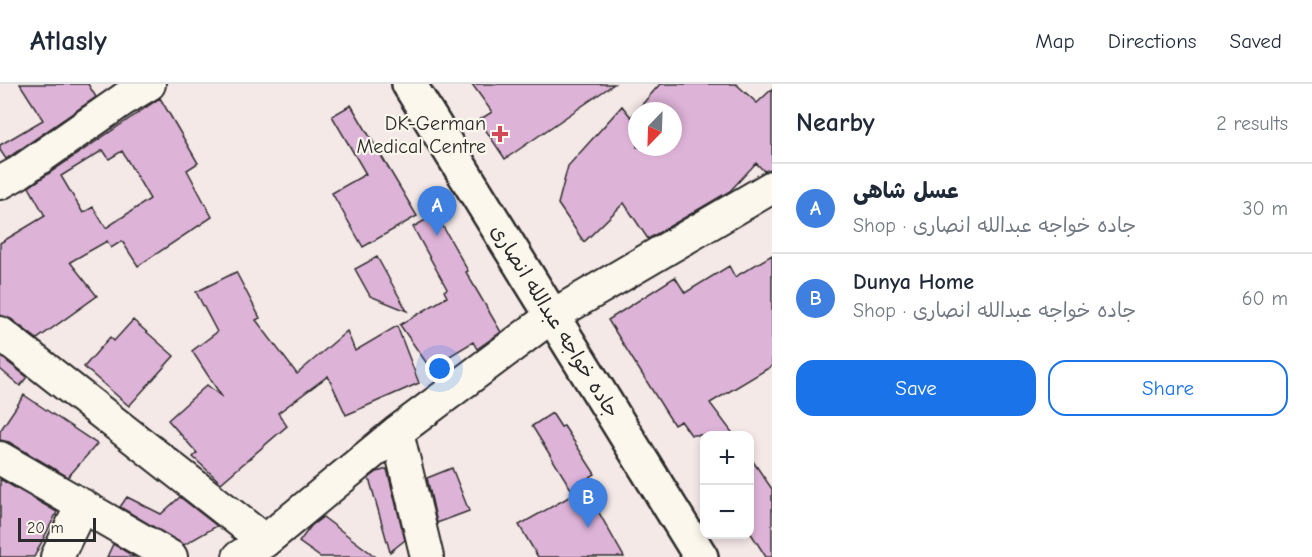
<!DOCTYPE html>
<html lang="en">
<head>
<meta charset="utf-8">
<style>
  :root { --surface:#fff; --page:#f6f6f7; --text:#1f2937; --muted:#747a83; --line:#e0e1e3; --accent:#1a73e8 }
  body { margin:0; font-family:"Comic Neue","Playpen Sans Arabic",sans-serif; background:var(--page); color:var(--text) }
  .controls { position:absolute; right:18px; bottom:18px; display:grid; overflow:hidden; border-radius:12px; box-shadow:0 3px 9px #0003 }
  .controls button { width:54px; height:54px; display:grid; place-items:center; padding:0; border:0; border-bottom:2px solid var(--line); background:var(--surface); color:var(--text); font:30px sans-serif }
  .compass { position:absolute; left:628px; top:18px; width:54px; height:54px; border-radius:50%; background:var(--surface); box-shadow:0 3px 9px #0003; rotate:203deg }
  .scale { position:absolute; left:18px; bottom:15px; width:78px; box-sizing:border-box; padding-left:6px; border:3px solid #2b2b2b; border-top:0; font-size:16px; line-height:21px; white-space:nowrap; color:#2b2b2b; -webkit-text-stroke:4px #fbf7ec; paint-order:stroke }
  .you { position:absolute; left:440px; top:285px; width:21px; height:21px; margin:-15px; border:4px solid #fff; border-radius:50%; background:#1a73e8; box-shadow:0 0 0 9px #1a73e833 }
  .badge { display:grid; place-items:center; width:39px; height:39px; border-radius:50%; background:var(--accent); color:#fff; font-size:20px; font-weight:700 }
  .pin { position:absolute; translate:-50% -50px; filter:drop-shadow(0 2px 3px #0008) }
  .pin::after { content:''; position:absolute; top:32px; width:21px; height:18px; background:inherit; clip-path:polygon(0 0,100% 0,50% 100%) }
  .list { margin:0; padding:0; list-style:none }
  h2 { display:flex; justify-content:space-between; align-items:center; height:78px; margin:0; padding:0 24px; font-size:26px }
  h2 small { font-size:20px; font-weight:400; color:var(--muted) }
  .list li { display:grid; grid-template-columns:39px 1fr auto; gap:18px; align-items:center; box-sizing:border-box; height:90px; padding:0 24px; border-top:2px solid var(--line) }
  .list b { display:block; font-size:22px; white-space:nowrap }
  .list p { margin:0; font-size:20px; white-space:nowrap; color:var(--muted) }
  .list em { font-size:20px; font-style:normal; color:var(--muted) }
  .actions { display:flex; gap:12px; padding:18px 24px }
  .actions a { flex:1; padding:14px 0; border:2px solid var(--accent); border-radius:18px; text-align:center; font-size:21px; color:var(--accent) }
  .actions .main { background:var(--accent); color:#fff }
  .map { position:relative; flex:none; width:772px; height:473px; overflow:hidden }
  header { display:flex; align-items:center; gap:36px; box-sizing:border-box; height:84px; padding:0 30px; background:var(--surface); border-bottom:2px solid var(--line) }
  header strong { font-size:28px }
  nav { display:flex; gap:33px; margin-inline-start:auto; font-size:21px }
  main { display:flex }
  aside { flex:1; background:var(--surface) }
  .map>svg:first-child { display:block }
</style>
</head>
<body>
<header>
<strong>Atlasly</strong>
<nav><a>Map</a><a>Directions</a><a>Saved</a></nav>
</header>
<main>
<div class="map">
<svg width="772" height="473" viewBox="0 0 772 473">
  <rect width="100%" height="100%" fill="#f5e9e8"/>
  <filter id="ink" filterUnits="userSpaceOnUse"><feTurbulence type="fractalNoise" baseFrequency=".0167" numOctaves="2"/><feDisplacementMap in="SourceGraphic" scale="12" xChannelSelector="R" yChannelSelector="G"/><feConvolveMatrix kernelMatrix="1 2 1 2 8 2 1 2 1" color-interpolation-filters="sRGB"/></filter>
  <g filter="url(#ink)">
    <path fill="#deb3d8" stroke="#2b2b2b" stroke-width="1.5" fill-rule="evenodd" d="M 20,0 L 88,0 L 96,13 L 6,75 L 0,66 L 0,61 L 43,36 Z
      M 472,0 L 614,0 L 505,75 L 479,36 L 492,28 Z
      M 660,0 L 736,0 L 757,19 L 772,5 L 772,85 L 764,87 L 756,79 L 730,107 L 648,155 L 624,119 L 584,158 L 558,120 L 568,82 L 622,22 L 631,33 ZM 637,27 L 673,27 L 673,63 L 637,63 Z
      M 160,14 L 198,79 L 187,86 L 212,133 L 138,182 L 122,157 L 111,164 L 107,157 L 70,178 L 97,212 L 37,255 L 11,235 L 0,231 L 0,159 L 45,132 L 29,103 ZM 103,66 L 109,75 L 122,67 L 150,115 L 106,144 L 93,123 L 83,129 L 61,92 Z
      M 351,21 L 417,132 L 363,163 L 332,109 L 366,90 L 332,32 Z
      M 436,130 L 468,187 L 466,188 L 501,248 L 477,265 L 473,258 L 430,284 L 400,241 L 447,213 L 444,207 L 447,205 L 413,143 Z
      M 772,171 L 772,282 L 710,319 L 734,351 L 691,351 L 681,337 L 674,341 L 608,236 L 675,193 L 685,209 L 729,182 L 735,193 Z
      M 377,173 L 407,227 L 370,212 L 355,185 Z
      M 236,188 L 260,234 L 256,236 L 297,290 L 347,247 L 355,267 L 397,242 L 419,299 L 346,331 L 328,292 L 278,329 L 287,342 L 221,399 L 193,373 L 197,369 L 168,336 L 207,301 L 222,313 L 192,267 L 217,248 L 196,208 Z
      M 133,236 L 174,272 L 129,322 L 84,283 L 110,253 L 114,257 Z
      M 0,272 L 27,293 L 20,302 L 0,285 Z
      M 24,311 L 97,360 L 68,393 L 9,358 L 0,356 L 0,347 Z
      M 552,329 L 561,343 L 564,342 L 595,390 L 571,405 L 532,342 Z
      M 750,373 L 772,405 L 772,473 L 766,473 L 750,448 Z
      M 452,384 L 469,427 L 437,439 L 427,394 Z
      M 387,385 L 405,456 L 390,468 L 369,394 L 377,388 Z
      M 0,395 L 57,428 L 34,473 L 0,473 Z
      M 585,404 L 624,473 L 538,473 L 519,441 Z
      M 127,413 L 161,430 L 180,413 L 217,442 L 184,461 L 120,423 Z
      M 323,433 L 376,473 L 320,473 L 299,458 L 311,442 Z
      M 113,460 L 135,473 L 107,473 Z"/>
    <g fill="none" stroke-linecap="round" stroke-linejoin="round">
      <defs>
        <path id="street" d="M 0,99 L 18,89 L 124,15 L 149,0
          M 0,249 L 265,457
          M 397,348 L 427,473
          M 0,374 L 171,473
          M 57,473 L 82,421
          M 239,473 L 265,457 L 397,348 L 552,232 L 772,103"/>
        <path id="secondary" d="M 409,0 L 701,473"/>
      </defs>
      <use href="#street" stroke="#2b2b2b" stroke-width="36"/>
      <use href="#secondary" stroke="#2b2b2b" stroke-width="38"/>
      <use href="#street" stroke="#fbf7ec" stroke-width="32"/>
      <use href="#secondary" stroke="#fbf7ec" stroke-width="33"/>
    </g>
  </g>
  <path fill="#d1495b" stroke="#fbf7ec" stroke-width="2" d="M497 41h6v6h6v6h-6v6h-6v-6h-6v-6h6z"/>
  <g text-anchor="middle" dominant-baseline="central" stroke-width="4.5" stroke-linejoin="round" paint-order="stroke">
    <g font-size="20" fill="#2b2b2b" stroke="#fbf7ec" text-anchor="end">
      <text x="486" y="39">DK-German<tspan x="486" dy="23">Medical Centre</tspan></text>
    </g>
    <g font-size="20" fill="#2b2b2b" stroke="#fbf7ec">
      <text transform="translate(555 237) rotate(58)">جاده خواجه عبدالله انصاری</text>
    </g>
  </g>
</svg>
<div class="controls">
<button>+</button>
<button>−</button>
</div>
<svg class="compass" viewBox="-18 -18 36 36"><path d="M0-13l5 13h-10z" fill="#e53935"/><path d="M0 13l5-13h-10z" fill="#747a83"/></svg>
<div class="scale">20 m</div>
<div class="you"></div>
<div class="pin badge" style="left:437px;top:152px;background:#3f7fe0">A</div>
<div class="pin badge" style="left:588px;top:444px;background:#3f7fe0">B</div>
</div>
<aside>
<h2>Nearby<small>2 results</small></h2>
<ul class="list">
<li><span class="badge" style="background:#3f7fe0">A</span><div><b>عسل شاهی</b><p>Shop · جاده خواجه عبدالله انصاری</p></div><em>30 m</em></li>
<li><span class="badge" style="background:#3f7fe0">B</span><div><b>Dunya Home</b><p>Shop · جاده خواجه عبدالله انصاری</p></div><em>60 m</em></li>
</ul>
<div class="actions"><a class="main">Save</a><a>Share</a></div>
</aside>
</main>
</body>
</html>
